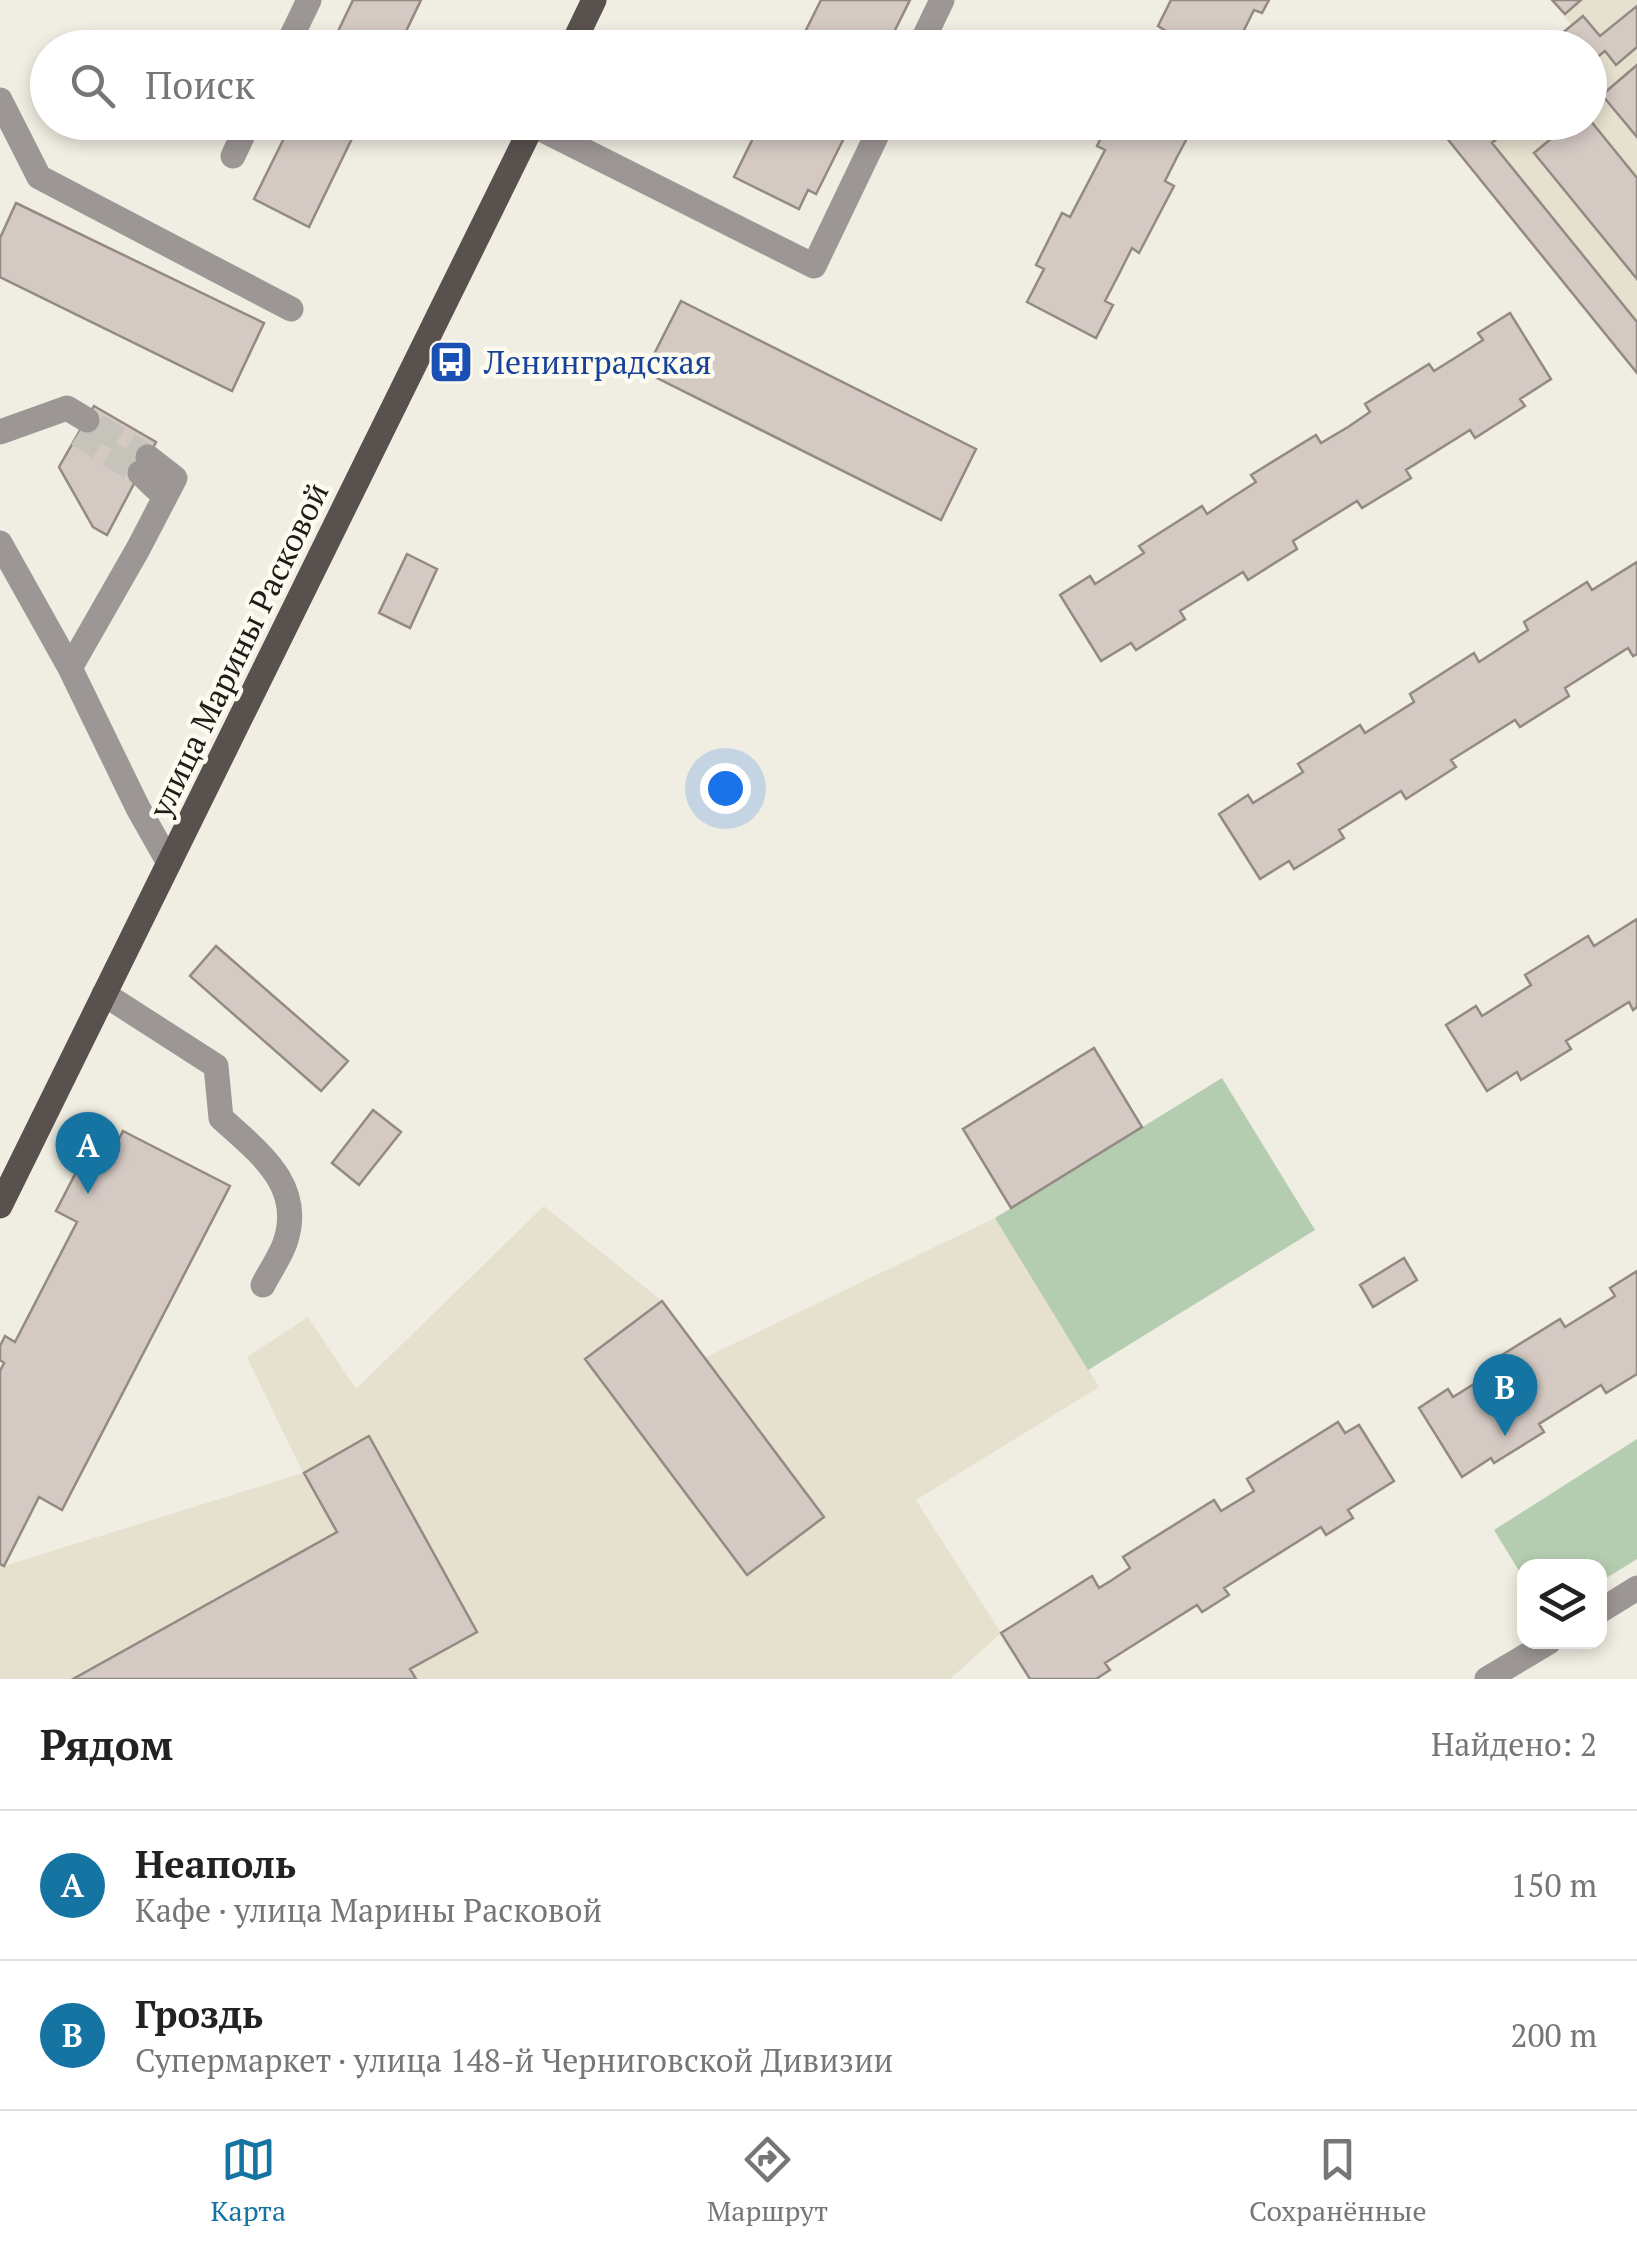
<!DOCTYPE html>
<html lang="ru">
<head>
<meta charset="utf-8">
<style>
  :root { --surface:#fff; --page:#f2f2f2; --text:#222; --muted:#767676; --line:#e0e0e0; --accent:#1574a2 }
  body { margin:0; font-family:"PT Serif",serif; background:var(--page); color:var(--text) }
  .controls { position:absolute; right:30px; bottom:30px; display:grid; overflow:hidden; border-radius:20px; box-shadow:0 5px 15px #0003 }
  .controls button { width:90px; height:90px; display:grid; place-items:center; padding:0; border:0; border-bottom:2px solid var(--line); background:var(--surface); color:var(--text); font:50px sans-serif }
  .you { position:absolute; left:725px; top:788px; width:35px; height:35px; margin:-25px; border:8px solid #fff; border-radius:50%; background:#1a73e8; box-shadow:0 0 0 15px #1a73e833 }
  .badge { display:grid; place-items:center; width:65px; height:65px; border-radius:50%; background:var(--accent); color:#fff; font-size:32px; font-weight:700 }
  .pin { position:absolute; translate:-50% -82px; filter:drop-shadow(0 2px 5px #0008) }
  .pin::after { content:''; position:absolute; top:52px; width:35px; height:30px; background:inherit; clip-path:polygon(0 0,100% 0,50% 100%) }
  .list { margin:0; padding:0; list-style:none }
  h2 { display:flex; justify-content:space-between; align-items:center; height:130px; margin:0; padding:0 40px; font-size:42px }
  h2 small { font-size:32px; font-weight:400; color:var(--muted) }
  .list li { display:grid; grid-template-columns:65px 1fr auto; gap:30px; align-items:center; box-sizing:border-box; height:150px; padding:0 40px; border-top:2px solid var(--line) }
  .list b { display:block; font-size:38px; white-space:nowrap }
  .list p { margin:0; font-size:32px; white-space:nowrap; color:var(--muted) }
  .list em { font-size:32px; font-style:normal; color:var(--muted) }
  .icon { flex:none; width:55px; height:55px; fill:none; stroke:currentColor; stroke-width:2; stroke-linecap:round; stroke-linejoin:round }
  .map { position:relative; flex:none; width:1637px; height:1679px; overflow:hidden }
  .search { position:absolute; background:var(--surface); box-shadow:0 5px 15px #0003; left:30px; right:30px; top:30px; height:110px; display:flex; align-items:center; gap:25px; box-sizing:border-box; padding:0 35px; border-radius:55px; color:var(--muted); font-size:38px }
  .sheet { height:430px; background:var(--surface) }
  nav { display:flex; justify-content:space-around; align-items:center; box-sizing:border-box; height:140px; border-top:2px solid var(--line); background:var(--surface); font-size:28px; color:var(--muted) }
  nav a { display:grid; justify-items:center; gap:5px }
  nav .on { color:var(--accent) }
  .map>svg:first-child { display:block }
</style>
</head>
<body>
<div class="map">
<svg width="1637" height="1679" viewBox="0 0 1637 1679">
  <rect width="100%" height="100%" fill="#f0ede2"/>
  <path fill="#e6e0cf" d="M 1551,0 L 1637,0 L 1637,368 L 1441,131 L 1452,123 L 1590,122 L 1590,48 L 1544,47 L 1571,25 Z
    M 544,1206 L 662,1301 L 704,1358 L 995,1218 L 1099,1387 L 916,1500 L 1001,1633 L 950,1679 L 0,1679 L 0,1564 L 4,1566 L 303,1473 L 247,1357 L 308,1317 L 356,1389 Z"/>
  <path fill="#b4ccaf" d="M 1222,1078 L 1315,1230 L 1088,1370 L 995,1218 Z
    M 1637,1439 L 1637,1559 L 1600,1582 L 1600,1566 L 1524,1566 L 1524,1579 L 1494,1530 Z"/>
  <path fill="#d4c9c3" stroke="#948a84" stroke-width="2.5" d="M 353,0 L 421,0 L 398,48 L 330,48 Z
    M 821,0 L 910,0 L 886,48 L 797,48 Z
    M 1171,0 L 1269,0 L 1262,13 L 1254,10 L 1235,48 L 1157,48 L 1166,31 L 1158,26 Z
    M 1552,0 L 1581,0 L 1565,14 Z
    M 1637,6 L 1637,47 L 1616,65 L 1605,51 L 1590,63 L 1590,48 L 1544,48 L 1583,16 L 1600,36 Z
    M 1637,65 L 1637,137 L 1602,95 Z
    M 1590,120 L 1637,178 L 1637,279 L 1534,153 L 1571,122 L 1590,122 Z
    M 292,122 L 360,122 L 309,227 L 254,199 Z
    M 761,122 L 852,122 L 816,194 L 808,190 L 799,209 L 734,177 Z
    M 1109,122 L 1206,122 L 1201,133 L 1192,129 L 1177,157 L 1165,181 L 1174,186 L 1139,253 L 1132,248 L 1119,274 L 1105,301 L 1113,305 L 1096,338 L 1027,302 L 1044,269 L 1036,265 L 1062,213 L 1070,217 L 1105,150 L 1097,146 Z
    M 1452,122 L 1516,122 L 1492,143 L 1637,322 L 1637,373 L 1441,131 Z
    M 16,203 L 264,323 L 232,391 L 0,277 L 0,238 Z
    M 681,301 L 976,449 L 941,520 L 645,372 Z
    M 1510,313 L 1551,379 L 1520,399 L 1525,406 L 1475,438 L 1470,430 L 1406,470 L 1411,478 L 1362,508 L 1357,501 L 1293,541 L 1297,549 L 1248,580 L 1243,572 L 1180,611 L 1185,619 L 1136,650 L 1131,643 L 1101,661 L 1060,595 L 1090,576 L 1095,584 L 1144,553 L 1139,546 L 1202,506 L 1207,514 L 1228,500 L 1256,482 L 1251,475 L 1316,435 L 1321,443 L 1348,427 L 1370,412 L 1365,404 L 1429,364 L 1434,371 L 1458,356 L 1483,340 L 1478,333 Z
    M 94,406 L 156,442 L 107,535 L 93,527 L 59,467 Z
    M 407,554 L 437,569 L 410,628 L 379,613 Z
    M 1637,562 L 1637,654 L 1633,656 L 1628,648 L 1565,688 L 1569,696 L 1520,727 L 1515,720 L 1451,760 L 1456,767 L 1406,799 L 1401,791 L 1339,830 L 1344,838 L 1294,869 L 1289,861 L 1260,879 L 1219,814 L 1248,795 L 1253,803 L 1303,772 L 1298,764 L 1360,725 L 1365,733 L 1414,702 L 1410,694 L 1474,653 L 1479,662 L 1528,630 L 1524,622 L 1587,582 L 1592,590 Z
    M 1637,919 L 1637,1007 L 1633,1010 L 1629,1002 L 1566,1041 L 1571,1049 L 1521,1080 L 1517,1072 L 1487,1091 L 1446,1025 L 1476,1006 L 1482,1016 L 1531,985 L 1525,975 L 1588,936 L 1594,946 Z
    M 216,946 L 348,1061 L 321,1091 L 190,976 Z
    M 1094,1048 L 1142,1127 L 1011,1208 L 963,1129 Z
    M 373,1110 L 401,1132 L 359,1185 L 332,1163 Z
    M 123,1131 L 230,1186 L 62,1510 L 39,1497 L 4,1566 L 0,1564 L 0,1371 L 4,1363 L 0,1360 L 0,1346 L 5,1336 L 15,1342 L 77,1222 L 56,1211 L 85,1155 L 105,1166 Z
    M 1404,1258 L 1417,1280 L 1373,1307 L 1360,1285 Z
    M 1637,1271 L 1637,1374 L 1606,1393 L 1601,1385 L 1539,1424 L 1544,1432 L 1494,1463 L 1491,1458 L 1462,1477 L 1419,1408 L 1448,1389 L 1453,1397 L 1503,1366 L 1497,1358 L 1560,1319 L 1565,1327 L 1615,1296 L 1610,1288 Z
    M 662,1301 L 824,1517 L 747,1575 L 585,1359 Z
    M 1338,1422 L 1345,1433 L 1359,1425 L 1394,1481 L 1348,1510 L 1353,1518 L 1326,1535 L 1321,1527 L 1224,1588 L 1229,1595 L 1202,1612 L 1197,1605 L 1105,1663 L 1110,1670 L 1096,1679 L 1030,1679 L 1001,1633 L 1092,1576 L 1099,1588 L 1112,1580 L 1130,1568 L 1123,1557 L 1214,1500 L 1221,1511 L 1254,1491 L 1247,1479 Z
    M 369,1436 L 477,1632 L 410,1669 L 416,1679 L 73,1679 L 337,1532 L 304,1473 Z"/>
  <g fill="none" stroke-linecap="round" stroke-linejoin="round">
    <path stroke="#c6c3ba" stroke-width="25" stroke-dasharray="25 12" stroke-linecap="butt" d="M 97,426 L 148,457
      M 78,434 L 140,473"/>
    <path stroke="#9c9695" stroke-width="25" d="M 286,48 L 309,0
      M 919,48 L 942,0
      M 0,100 L 39,177 L 291,309
      M 533,125 L 814,266 L 883,122
      M 233,156 L 249,122
      M 0,432 L 67,408 L 87,420
      M 140,473 L 165,497
      M 0,543 L 70,668 L 138,808 L 169,863
      M 70,668 L 138,549 L 175,478 L 148,457
      M 104,994 L 216,1066 L 221,1118 C 258,1152 305,1185 285,1243 C 280,1257 270,1271 263,1285
      M 1600,1611 L 1637,1588
      M 1487,1679 L 1549,1642"/>
    <path stroke="#59514e" stroke-width="25" d="M 571,48 L 594,0
      M 0,1206 L 534,122"/>
  </g>
  <defs>
    <symbol id="bus-square" viewBox="-11 -11 22 22"><rect x="-9" y="-9" width="18" height="18" rx="4" fill="#1a4fb4" stroke="#fdfaef"/><path d="M-5-6H5V4H4V6H2V4H-2V6H-4V4H-5ZM-3.5-4V0h7V-4ZM-3.5 1.2v1.5H-2V1.2ZM2 1.2v1.5H3.5V1.2Z" fill="#fff"/></symbol>
  </defs>
  <g fill-rule="evenodd">
    <use href="#bus-square" x="426" y="337" width="50" height="50"/>
  </g>
  <g text-anchor="middle" dominant-baseline="central" stroke-width="9" stroke-linejoin="round" paint-order="stroke">
    <g font-size="32" fill="#164399" stroke="#fdfaef" text-anchor="start">
      <text x="484" y="362">Ленинградская</text>
    </g>
    <g font-size="32" fill="#1d1c18" stroke="#fdfaef">
      <text transform="translate(238 650) rotate(-64)">улица Марины Расковой</text>
    </g>
  </g>
</svg>
<div class="controls">
<button><svg class="icon" aria-label="layers" viewBox="0 0 24 24"><path d="M12 4l9 5-9 5-9-5zM3 14l9 5 9-5"/></svg></button>
</div>
<div class="you"></div>
<div class="pin badge" style="left:88px;top:1194px">A</div>
<div class="pin badge" style="left:1505px;top:1436px">B</div>
<div class="search"><svg class="icon" aria-label="search" viewBox="0 0 24 24"><circle cx="10" cy="10" r="6"/><path d="M15 15l6 6"/></svg>Поиск</div>
</div>
<section class="sheet">
<h2>Рядом<small>Найдено: 2</small></h2>
<ul class="list">
<li><span class="badge">A</span><div><b>Неаполь</b><p>Кафе · улица Марины Расковой</p></div><em>150 m</em></li>
<li><span class="badge">B</span><div><b>Гроздь</b><p>Супермаркет · улица 148-й Черниговской Дивизии</p></div><em>200 m</em></li>
</ul>
</section>
<nav>
<a class="on"><svg class="icon" aria-label="map" viewBox="0 0 24 24"><path d="M3 6l6-2 6 2 6-2v14l-6 2-6-2-6 2zM9 4v14M15 6v14"/></svg>Карта</a>
<a><svg class="icon" aria-label="directions" viewBox="0 0 24 24"><path d="M12 3l9 9-9 9-9-9zM9 14v-3h6M13 9l2 2-2 2"/></svg>Маршрут</a>
<a><svg class="icon" aria-label="saved" viewBox="0 0 24 24"><path d="M7 4h10v16l-5-4-5 4z"/></svg>Сохранённые</a>
</nav>
</body>
</html>
